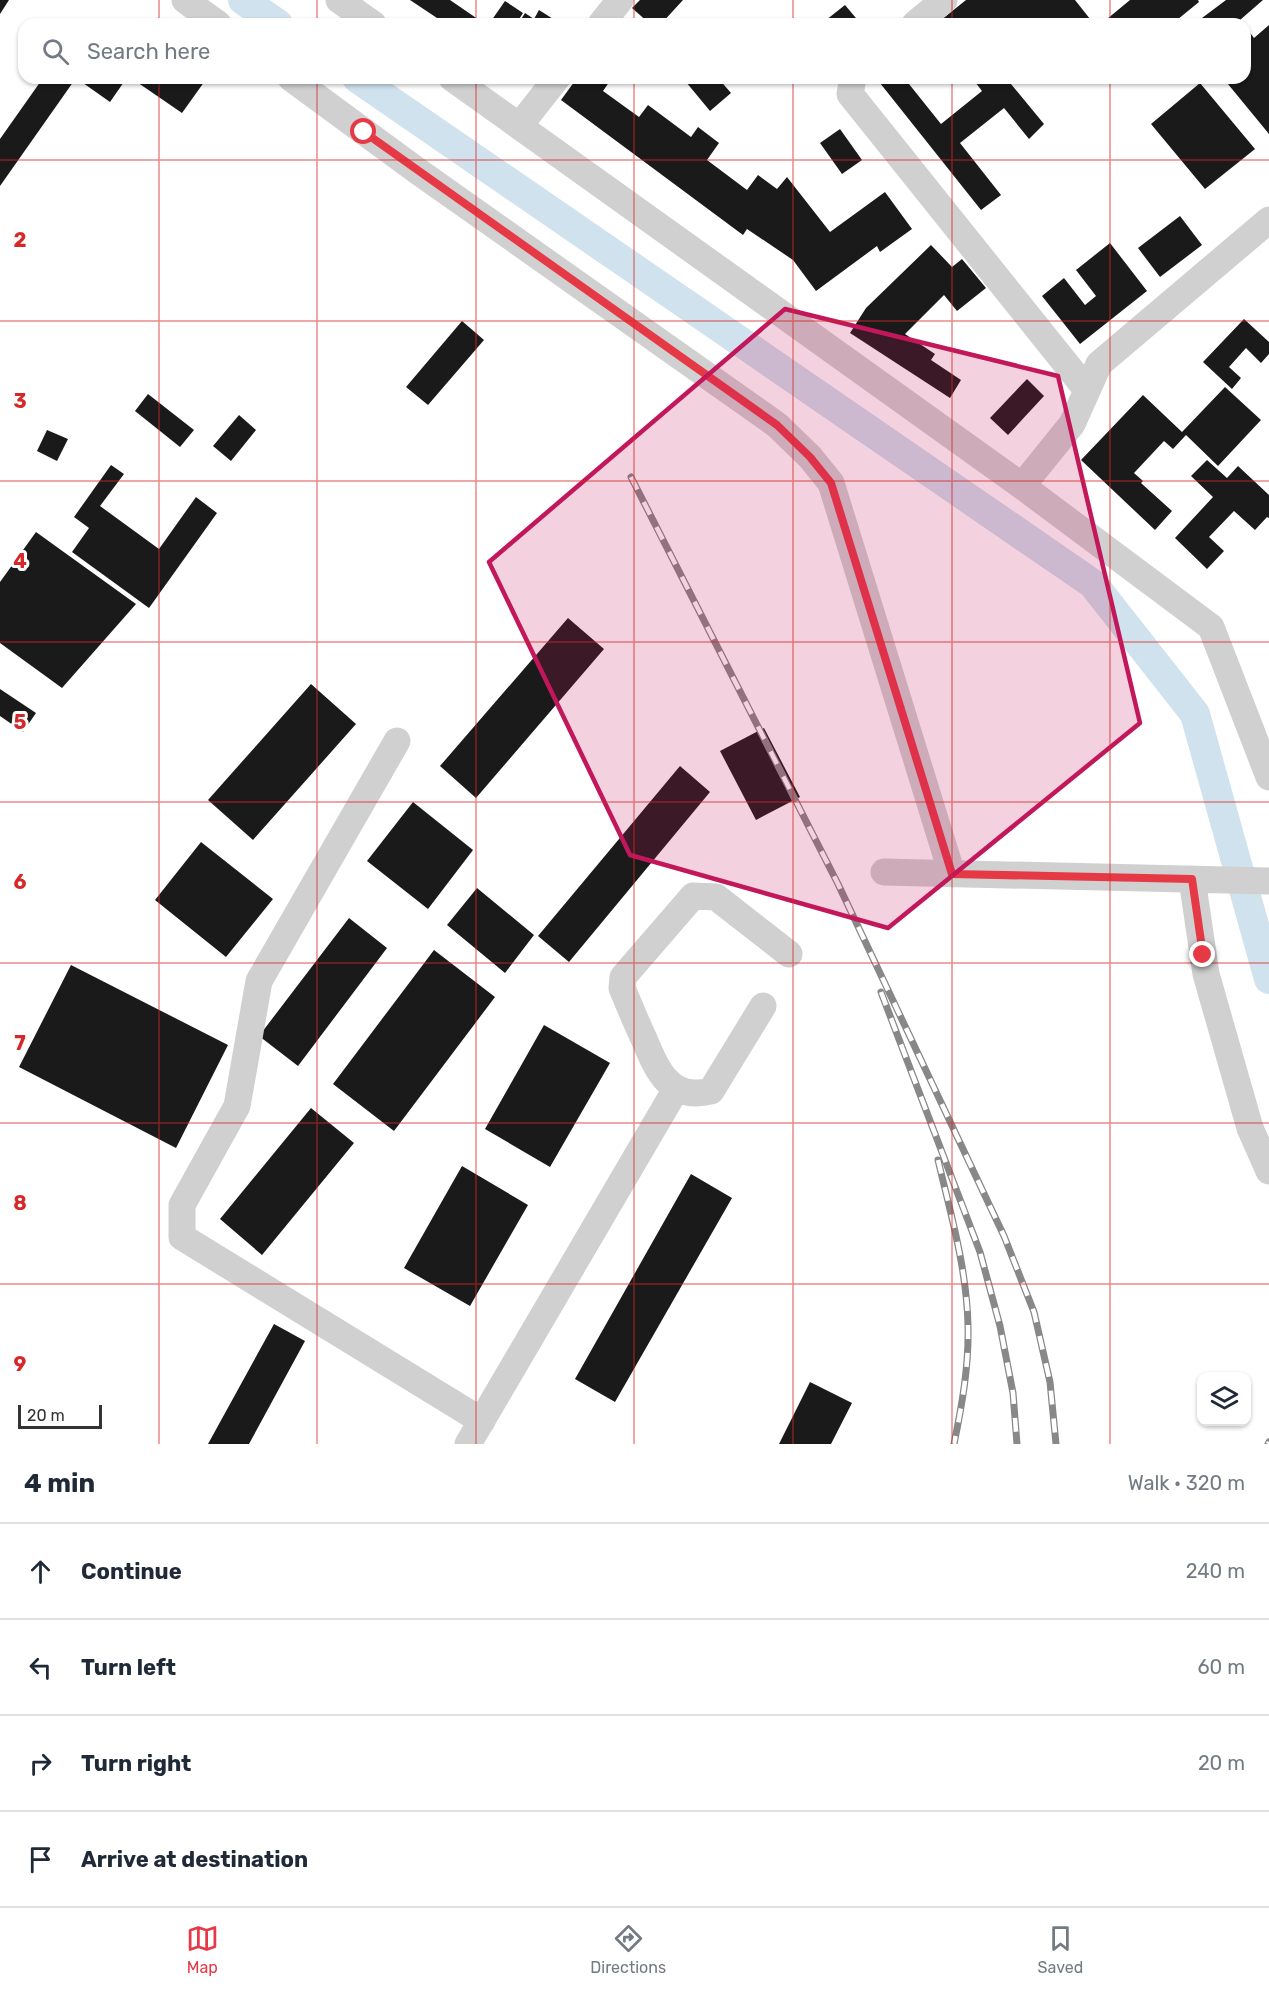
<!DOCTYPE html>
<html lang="en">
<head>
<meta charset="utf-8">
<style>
  :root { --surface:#fff; --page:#f2f2f3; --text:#1f2937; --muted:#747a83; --line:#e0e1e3; --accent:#e63946 }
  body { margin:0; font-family:Rubik,sans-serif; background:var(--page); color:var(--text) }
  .controls { position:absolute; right:18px; bottom:18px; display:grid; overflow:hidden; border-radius:12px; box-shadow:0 2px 4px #0004 }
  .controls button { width:54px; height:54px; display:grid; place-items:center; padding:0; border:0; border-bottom:2px solid var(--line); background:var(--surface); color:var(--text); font:30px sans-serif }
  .scale { position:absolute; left:18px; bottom:15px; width:84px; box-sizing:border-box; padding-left:6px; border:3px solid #333; border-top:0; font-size:16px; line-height:21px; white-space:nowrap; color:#333; -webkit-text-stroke:4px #fff; paint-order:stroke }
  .stop { position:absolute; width:18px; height:18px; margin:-14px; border:4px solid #e63946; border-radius:50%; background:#fff }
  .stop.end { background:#e63946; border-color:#fff; box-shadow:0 2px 6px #0008 }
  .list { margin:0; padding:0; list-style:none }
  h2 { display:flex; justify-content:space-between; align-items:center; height:78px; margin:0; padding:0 24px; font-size:26px }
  h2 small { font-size:20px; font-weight:400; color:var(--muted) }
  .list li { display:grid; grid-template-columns:39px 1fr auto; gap:18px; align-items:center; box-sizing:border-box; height:96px; padding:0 24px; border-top:2px solid var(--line) }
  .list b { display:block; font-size:22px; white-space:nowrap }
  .list em { font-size:20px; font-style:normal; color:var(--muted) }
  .icon { flex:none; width:33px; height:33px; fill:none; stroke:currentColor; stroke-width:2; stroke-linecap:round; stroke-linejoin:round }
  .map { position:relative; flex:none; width:1269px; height:1444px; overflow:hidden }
  .search { position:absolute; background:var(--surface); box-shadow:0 2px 4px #0004; left:18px; right:18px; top:18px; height:66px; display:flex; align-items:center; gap:15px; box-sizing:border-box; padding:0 21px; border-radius:18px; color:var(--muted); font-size:22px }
  .sheet { height:462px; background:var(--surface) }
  nav { display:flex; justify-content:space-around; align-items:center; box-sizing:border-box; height:84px; border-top:2px solid var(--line); background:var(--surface); font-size:16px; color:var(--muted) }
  nav a { display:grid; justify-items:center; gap:3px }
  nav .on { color:var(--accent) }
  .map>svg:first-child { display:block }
</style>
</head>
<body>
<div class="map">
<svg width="1269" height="1444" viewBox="0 0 1269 1444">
  <rect width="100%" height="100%" fill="#fff"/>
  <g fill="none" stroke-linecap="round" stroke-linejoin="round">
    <path stroke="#cfe2ee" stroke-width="30" d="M 243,0 L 278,24
      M 357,78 L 1093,584 L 1195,714 L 1269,979"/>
  </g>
  <path fill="#1a1a1a" d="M 0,0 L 9,0 L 0,14 Z
    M 410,0 L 450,0 L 485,24 L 446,24 Z
    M 640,0 L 683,0 L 661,24 L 650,24 L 632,8 Z
    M 966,0 L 1075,0 L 1094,24 L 1024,24 L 1023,22 L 1020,24 L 936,24 Z
    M 1130,0 L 1198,0 L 1199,2 L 1172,24 L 1101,24 Z
    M 1226,0 L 1263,0 L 1240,20 L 1243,24 L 1194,24 Z
    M 505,1 L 523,13 L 516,24 L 489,24 Z
    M 845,5 L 861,24 L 821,24 Z
    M 539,10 L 561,24 L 518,24 L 525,13 L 534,19 Z
    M 1269,25 L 1269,134 L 1223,78 L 1245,78 L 1245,26 L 1254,38 Z
    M 43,78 L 125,78 L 126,79 L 110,102 L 76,78 L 0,186 L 0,139 Z
    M 131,78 L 207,78 L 182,113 Z
    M 525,78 L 538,78 L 534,84 Z
    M 577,78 L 612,78 L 603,91 L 639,117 L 648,105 L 691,137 L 698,127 L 719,143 L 707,160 L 747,190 L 758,175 L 777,189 L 787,177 L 830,232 L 885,192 L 912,229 L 880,252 L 877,246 L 816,291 L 793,260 L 747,229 L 743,235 L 561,100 Z
    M 690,78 L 718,78 L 731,93 L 710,111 L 686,82 Z
    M 876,78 L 915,78 L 909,84 L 941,124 L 982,91 L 972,78 L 1006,78 L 1044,124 L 1029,139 L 1004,108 L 960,143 L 1001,195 L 981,210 Z
    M 1200,83 L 1255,149 L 1205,189 L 1151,124 Z
    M 840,129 L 862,160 L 842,174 L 820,143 Z
    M 1180,216 L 1202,245 L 1160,277 L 1138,248 Z
    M 1110,243 L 1147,291 L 1080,344 L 1042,296 L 1064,278 L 1085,305 L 1096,296 L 1076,270 Z
    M 931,245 L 952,267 L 962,259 L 986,288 L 957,311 L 944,295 L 905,334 L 935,354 L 931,360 L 961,380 L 950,398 L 850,333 L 866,308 Z
    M 1244,319 L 1269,342 L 1269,354 L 1261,363 L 1246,348 L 1229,367 L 1241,378 L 1232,389 L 1203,362 Z
    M 462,321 L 484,340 L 428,405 L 406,387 Z
    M 1027,379 L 1044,396 L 1008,435 L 990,418 Z
    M 1225,387 L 1261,420 L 1218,466 L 1186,435 L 1173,449 L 1164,441 L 1134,473 L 1143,481 L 1141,483 L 1172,511 L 1155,530 L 1081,460 L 1143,395 L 1182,432 Z
    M 148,394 L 194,430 L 180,447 L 135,411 Z
    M 239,415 L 256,430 L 231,461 L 213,446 Z
    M 47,430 L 68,439 L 57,461 L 37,451 Z
    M 1207,460 L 1227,478 L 1238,466 L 1269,495 L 1269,518 L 1267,517 L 1255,530 L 1234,511 L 1209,537 L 1224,551 L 1207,569 L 1175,538 L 1213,497 L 1191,476 Z
    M 111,465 L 124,474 L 100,506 L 159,549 L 196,497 L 217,513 L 149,608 L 72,552 L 89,528 L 74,517 Z
    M 36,532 L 136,604 L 62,688 L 0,643 L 0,582 Z
    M 568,618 L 604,649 L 476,798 L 440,766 Z
    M 311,684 L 356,724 L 253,840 L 208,800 Z
    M 0,689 L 36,713 L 23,732 L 0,716 Z
    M 764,728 L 800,797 L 756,820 L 720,751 Z
    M 680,766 L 710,792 L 569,962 L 538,936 Z
    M 413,802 L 473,850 L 428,909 L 367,861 Z
    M 201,842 L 273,899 L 226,957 L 155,900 Z
    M 477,888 L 534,935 L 505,973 L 447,925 Z
    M 349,918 L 387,948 L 298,1066 L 259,1036 Z
    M 434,950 L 495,997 L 394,1131 L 333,1084 Z
    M 71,965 L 228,1045 L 176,1148 L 19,1067 Z
    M 544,1025 L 610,1063 L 550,1167 L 485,1129 Z
    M 311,1108 L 354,1143 L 262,1255 L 220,1219 Z
    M 462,1166 L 528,1205 L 470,1306 L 404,1268 Z
    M 691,1174 L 732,1198 L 615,1402 L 575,1379 Z
    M 274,1324 L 305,1341 L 249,1444 L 208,1444 Z
    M 810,1382 L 852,1403 L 831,1444 L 779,1444 Z"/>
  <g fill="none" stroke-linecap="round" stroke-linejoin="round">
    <path stroke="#d0d0d0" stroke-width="27" d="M 185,0 L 218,24
      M 339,0 L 373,24
      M 601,24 L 620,0
      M 915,24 L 944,0
      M 291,78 L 419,172 L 777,425 L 810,457 L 831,483 L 952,874
      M 452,78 L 1022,486 L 1211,627 L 1269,777
      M 853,78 L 850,94 L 1087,390
      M 520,125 L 557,78
      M 1022,486 L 1072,424 L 1099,364 L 1269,220
      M 397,741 L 259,981 L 237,1106 L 182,1205 L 182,1237 L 482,1421
      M 884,872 L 1269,881
      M 1192,879 L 1206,974 L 1250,1128 L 1269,1171
      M 763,1006 L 711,1091 C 670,1101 658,1072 644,1039 C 636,1022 629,1005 622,988 L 623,977 L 693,896 L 716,897 L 789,954
      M 468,1444 L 676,1089"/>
    <defs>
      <path id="rail" d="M 631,477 L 838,884 L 1004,1236 L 1034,1312 L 1050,1382 L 1056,1444
        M 881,992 L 980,1252 L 1000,1326 L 1013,1393 L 1017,1444
        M 938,1160 C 951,1215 967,1270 968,1326 C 969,1366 962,1405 954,1444
        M 1268,1444 L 1269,1442"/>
    </defs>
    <use href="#rail" stroke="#888" stroke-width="7"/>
    <use href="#rail" stroke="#fff" stroke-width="4.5" stroke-dasharray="14" stroke-linecap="butt"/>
  </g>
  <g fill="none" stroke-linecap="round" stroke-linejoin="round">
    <path stroke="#e63946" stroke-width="8" d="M 364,132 L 777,425 L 810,457 L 831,483 L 952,874 L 1192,879 L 1203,955"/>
  </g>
  <path fill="#c2185b" fill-opacity="0.2" stroke="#c2185b" stroke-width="4.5" stroke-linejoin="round" d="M 785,309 L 1058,376 L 1140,723 L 888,928 L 630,855 L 489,562 Z"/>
  <path fill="none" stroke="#d62828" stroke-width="1.5" stroke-opacity="0.55" d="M 159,0 L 159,24M 317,0 L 317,24M 476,0 L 476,24M 634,0 L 634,24M 793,0 L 793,24M 952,0 L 952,24M 1110,0 L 1110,24M 159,78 L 159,1444M 317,78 L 317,1444M 476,78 L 476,1444M 634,78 L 634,1444M 793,78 L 793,1444M 952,78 L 952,1444M 1110,78 L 1110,1444M 0,160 L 1269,160M 0,321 L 1269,321M 0,481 L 1269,481M 0,642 L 1269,642M 0,802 L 1269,802M 0,963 L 1269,963M 0,1123 L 1269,1123M 0,1284 L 1269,1284"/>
  <g font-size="20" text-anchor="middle" font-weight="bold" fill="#d62828" stroke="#fff" stroke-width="6" stroke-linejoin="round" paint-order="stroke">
    <text x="20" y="247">2</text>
    <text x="20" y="408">3</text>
    <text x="20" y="568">4</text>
    <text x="20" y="729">5</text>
    <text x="20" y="889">6</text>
    <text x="20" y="1050">7</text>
    <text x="20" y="1210">8</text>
    <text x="20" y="1371">9</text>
  </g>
</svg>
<div class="controls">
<button><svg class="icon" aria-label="layers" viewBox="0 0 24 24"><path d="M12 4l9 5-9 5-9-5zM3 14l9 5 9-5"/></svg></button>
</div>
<div class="scale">20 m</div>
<div class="stop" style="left:364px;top:132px"></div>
<div class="stop end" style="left:1203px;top:955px"></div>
<div class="search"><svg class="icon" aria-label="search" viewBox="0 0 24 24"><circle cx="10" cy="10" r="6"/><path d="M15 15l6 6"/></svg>Search here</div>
</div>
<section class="sheet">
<h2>4 min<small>Walk · 320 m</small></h2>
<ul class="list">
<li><svg class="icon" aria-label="ahead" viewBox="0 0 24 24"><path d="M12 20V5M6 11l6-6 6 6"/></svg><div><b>Continue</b></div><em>240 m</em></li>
<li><svg class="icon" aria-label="left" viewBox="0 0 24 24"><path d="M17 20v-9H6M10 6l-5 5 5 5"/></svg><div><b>Turn left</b></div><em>60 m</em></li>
<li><svg class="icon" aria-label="right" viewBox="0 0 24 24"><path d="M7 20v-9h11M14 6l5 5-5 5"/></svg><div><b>Turn right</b></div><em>20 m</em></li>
<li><svg class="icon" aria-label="arrive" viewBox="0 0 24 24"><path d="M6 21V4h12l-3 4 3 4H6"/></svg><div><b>Arrive at destination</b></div></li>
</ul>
</section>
<nav>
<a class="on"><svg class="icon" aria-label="map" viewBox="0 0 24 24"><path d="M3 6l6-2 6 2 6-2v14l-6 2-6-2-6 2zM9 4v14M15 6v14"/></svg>Map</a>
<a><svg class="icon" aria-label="directions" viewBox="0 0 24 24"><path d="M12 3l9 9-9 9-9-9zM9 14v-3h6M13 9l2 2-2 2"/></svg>Directions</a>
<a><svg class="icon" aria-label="saved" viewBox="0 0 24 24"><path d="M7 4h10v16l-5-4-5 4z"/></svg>Saved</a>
</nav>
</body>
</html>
